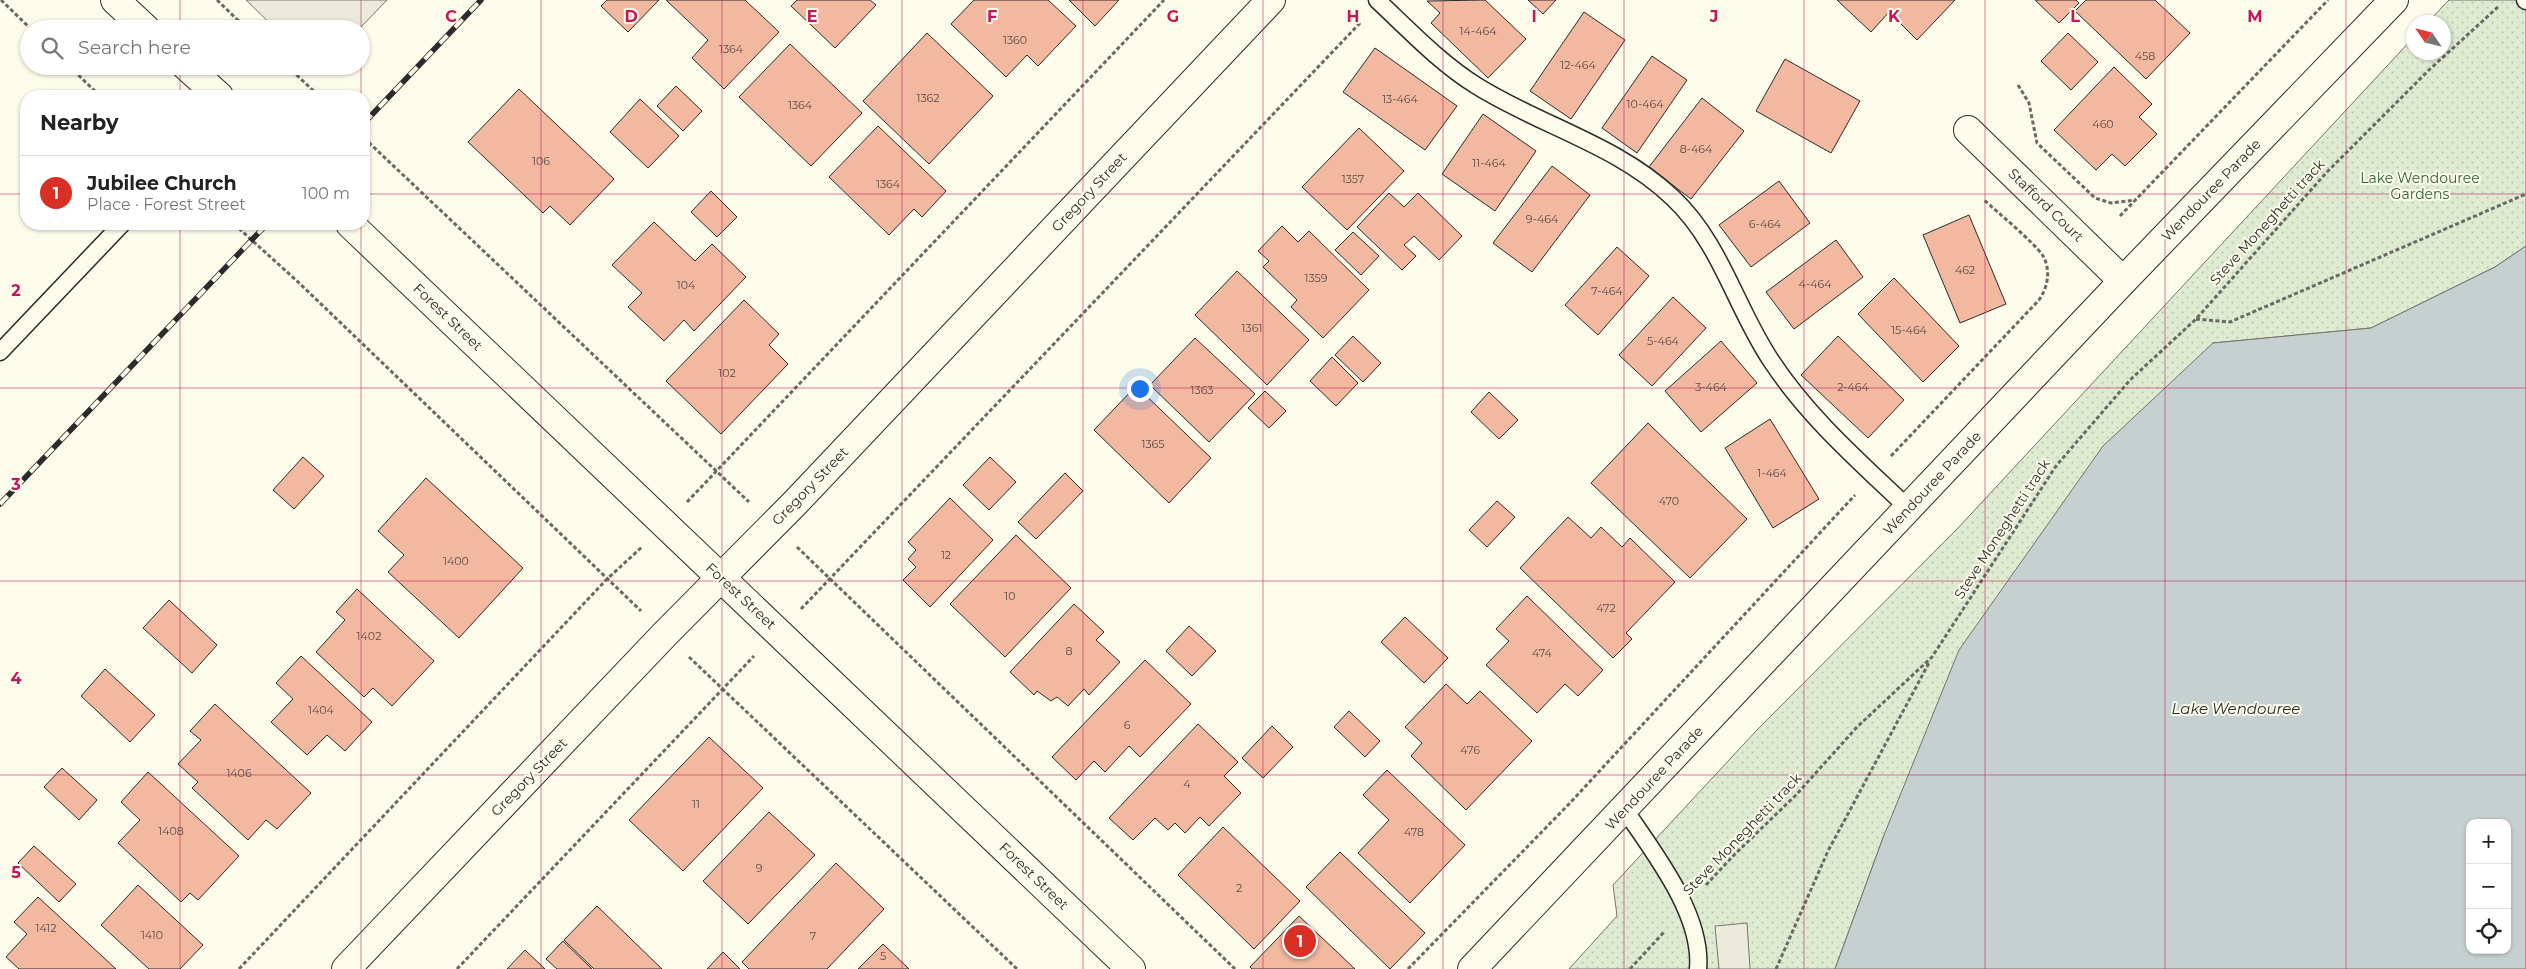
<!DOCTYPE html>
<html lang="en">
<head>
<meta charset="utf-8">
<style>
  :root { --surface:#fff; --page:#f2f2f2; --text:#222; --muted:#767676; --line:#e0e0e0; --accent:#d93025 }
  body { margin:0; font-family:Montserrat,sans-serif; background:var(--page); color:var(--text) }
  .controls { position:absolute; right:15px; bottom:15px; display:grid; overflow:hidden; border-radius:10px; box-shadow:0 1px 4px #0004 }
  .controls button { width:45px; height:45px; display:grid; place-items:center; padding:0; border:0; border-bottom:1px solid var(--line); background:var(--surface); color:var(--text); font:25px sans-serif }
  .compass { position:absolute; left:2406px; top:15px; width:45px; height:45px; border-radius:50%; background:var(--surface); box-shadow:0 1px 4px #0004; rotate:305deg }
  .you { position:absolute; left:1139px; top:388px; width:18px; height:18px; margin:-12px; border:4px solid #fff; border-radius:50%; background:#1a73e8; box-shadow:0 0 0 8px #1a73e833 }
  .badge { display:grid; place-items:center; width:32px; height:32px; border-radius:50%; background:var(--accent); color:#fff; font-size:16px; font-weight:700 }
  .pin { position:absolute; translate:-50% -50%; border:2px solid #fff; box-shadow:0 1px 5px #0006 }
  .list { margin:0; padding:0; list-style:none }
  h2 { display:flex; justify-content:space-between; align-items:center; height:65px; margin:0; padding:0 20px; font-size:21px }
  h2 small { font-size:16px; font-weight:400; color:var(--muted) }
  .list li { display:grid; grid-template-columns:32px 1fr auto; gap:15px; align-items:center; box-sizing:border-box; height:75px; padding:0 20px; border-top:1px solid var(--line) }
  .list b { display:block; font-size:19px; white-space:nowrap }
  .list p { margin:0; font-size:16px; white-space:nowrap; color:var(--muted) }
  .list em { font-size:16px; font-style:normal; color:var(--muted) }
  .icon { flex:none; width:28px; height:28px; fill:none; stroke:currentColor; stroke-width:2; stroke-linecap:round; stroke-linejoin:round }
  .map { position:relative; flex:none; width:2526px; height:969px; overflow:hidden }
  .search { position:absolute; background:var(--surface); box-shadow:0 1px 4px #0004; left:20px; top:20px; width:350px; height:55px; display:flex; align-items:center; gap:12px; box-sizing:border-box; padding:0 18px; border-radius:28px; color:var(--muted); font-size:19px }
  .panel { position:absolute; background:var(--surface); box-shadow:0 1px 4px #0004; left:20px; top:90px; width:350px; height:140px; border-radius:20px }
  .map>svg:first-child { display:block }
</style>
</head>
<body>
<div class="map">
<svg width="2526" height="969" viewBox="0 0 2526 969">
  <defs>
    <pattern id="park-dots" width="8" height="8" patternUnits="userSpaceOnUse" patternTransform="scale(1.25)"><rect width="8" height="8" fill="#deebd1"/><path d="M2 2h.1M6 6h.1" fill="none" stroke="#bfcab4" stroke-width="1.8" stroke-linecap="round"/></pattern>
  </defs>
  <rect width="100%" height="100%" fill="#fdfbea"/>
  <path fill="url(#park-dots)" stroke="#74746e" d="M 2449,0 L 2526,0 L 2526,246 L 2495,267 L 2371,328 L 2213,343 L 1884,835 L 1835,969 L 1569,969 L 1617,916 L 1613,885 L 1756,731 L 1958,528 L 2413,38 L 2414,52 L 2444,52 L 2444,22 L 2428,22 Z"/>
  <path fill="#eceadb" stroke="#74746e" d="M 246,0 L 387,0 L 359,29 L 276,29 Z
    M 1747,923 L 1750,969 L 1719,969 L 1715,926 Z"/>
  <path fill="#c7d0d0" stroke="#74746e" fill-rule="evenodd" d="M 2526,246 L 2526,969 L 1835,969 L 1884,835 L 1959,650 L 2103,446 L 2213,343 L 2371,328 L 2495,267 ZM 2470,823 L 2507,823 L 2507,950 L 2470,950 Z"/>
  <path fill="#f2b8a0" stroke="#2b2b2b" d="M 607,0 L 659,0 L 628,32 L 601,6 Z
    M 666,0 L 745,0 L 779,32 L 724,89 L 692,58 L 708,40 Z
    M 797,0 L 870,0 L 876,5 L 835,48 L 791,6 Z
    M 974,0 L 1048,0 L 1076,26 L 1038,66 L 1027,55 L 1006,77 L 951,24 Z
    M 1069,0 L 1119,0 L 1095,26 Z
    M 1485,0 L 1526,39 L 1488,78 L 1431,23 L 1440,13 L 1427,1 Z
    M 1528,0 L 1556,0 L 1543,14 Z
    M 1837,0 L 1955,0 L 1917,40 L 1889,12 L 1871,32 Z
    M 2035,0 L 2076,0 L 2079,3 L 2059,23 Z
    M 2086,0 L 2155,0 L 2190,33 L 2146,79 L 2075,11 Z
    M 1584,12 L 1625,40 L 1571,119 L 1530,91 Z
    M 927,33 L 993,96 L 929,164 L 863,101 Z
    M 2068,33 L 2098,62 L 2071,90 L 2041,61 Z
    M 790,44 L 862,113 L 811,166 L 739,97 Z
    M 1375,48 L 1457,106 L 1425,150 L 1343,92 Z
    M 1652,56 L 1687,80 L 1637,153 L 1602,128 Z
    M 1785,59 L 1860,101 L 1831,153 L 1756,111 Z
    M 2114,67 L 2152,104 L 2139,117 L 2157,134 L 2125,166 L 2112,154 L 2096,170 L 2054,130 Z
    M 676,86 L 702,111 L 683,131 L 657,106 Z
    M 519,89 L 614,179 L 570,225 L 550,206 L 543,213 L 468,142 Z
    M 1702,98 L 1744,131 L 1691,199 L 1649,167 Z
    M 640,99 L 679,136 L 648,168 L 610,132 Z
    M 1483,114 L 1536,151 L 1495,211 L 1442,174 Z
    M 878,126 L 946,191 L 922,217 L 914,209 L 889,235 L 829,177 Z
    M 1359,128 L 1404,171 L 1347,230 L 1302,187 Z
    M 1552,166 L 1590,195 L 1532,272 L 1493,243 Z
    M 1779,181 L 1810,223 L 1751,267 L 1719,225 Z
    M 711,191 L 737,217 L 717,237 L 691,212 Z
    M 1389,193 L 1404,207 L 1418,193 L 1462,236 L 1439,260 L 1414,236 L 1404,245 L 1416,256 L 1402,270 L 1357,227 Z
    M 1969,215 L 2006,304 L 1960,323 L 1923,235 Z
    M 654,222 L 695,261 L 712,244 L 746,277 L 694,331 L 684,320 L 664,341 L 628,307 L 642,293 L 612,265 Z
    M 1282,226 L 1298,242 L 1309,231 L 1369,290 L 1323,338 L 1291,307 L 1297,300 L 1263,267 L 1269,261 L 1258,251 Z
    M 1353,232 L 1379,256 L 1361,275 L 1335,250 Z
    M 1836,240 L 1863,277 L 1794,329 L 1766,292 Z
    M 1617,247 L 1649,276 L 1598,335 L 1565,305 Z
    M 1237,271 L 1309,340 L 1267,385 L 1195,315 Z
    M 1894,278 L 1959,346 L 1923,382 L 1858,314 Z
    M 1673,297 L 1706,328 L 1652,386 L 1619,355 Z
    M 744,300 L 779,334 L 769,345 L 788,364 L 721,434 L 666,381 Z
    M 1353,336 L 1381,363 L 1363,382 L 1335,355 Z
    M 1838,336 L 1904,400 L 1868,438 L 1801,375 Z
    M 1195,338 L 1255,394 L 1209,442 L 1150,385 Z
    M 1721,341 L 1757,383 L 1701,432 L 1665,391 Z
    M 1332,357 L 1358,383 L 1336,406 L 1310,381 Z
    M 1136,386 L 1211,458 L 1169,503 L 1094,430 Z
    M 1265,391 L 1286,411 L 1269,428 L 1248,408 Z
    M 1489,392 L 1518,420 L 1499,439 L 1471,412 Z
    M 1770,419 L 1819,499 L 1773,528 L 1725,448 Z
    M 1648,423 L 1747,519 L 1690,578 L 1591,483 Z
    M 303,457 L 324,476 L 294,509 L 273,490 Z
    M 990,457 L 1016,482 L 989,510 L 963,485 Z
    M 1065,473 L 1083,491 L 1036,539 L 1018,522 Z
    M 426,478 L 523,568 L 459,638 L 388,572 L 404,555 L 378,531 Z
    M 950,498 L 993,540 L 930,607 L 903,580 L 916,567 L 908,559 L 916,550 L 908,542 Z
    M 1497,501 L 1515,517 L 1487,547 L 1469,530 Z
    M 1568,517 L 1591,538 L 1601,527 L 1622,547 L 1630,538 L 1675,582 L 1626,633 L 1632,639 L 1613,658 L 1520,568 Z
    M 1016,535 L 1071,588 L 1005,657 L 950,604 Z
    M 357,589 L 434,661 L 392,706 L 373,688 L 364,697 L 316,652 L 345,620 L 336,612 Z
    M 1527,596 L 1603,670 L 1578,696 L 1565,684 L 1537,713 L 1486,665 L 1509,641 L 1496,629 Z
    M 169,600 L 217,645 L 192,673 L 143,628 Z
    M 1074,604 L 1104,632 L 1096,640 L 1120,662 L 1089,695 L 1084,689 L 1068,706 L 1057,697 L 1051,701 L 1037,691 L 1034,695 L 1010,672 Z
    M 1405,617 L 1448,658 L 1424,683 L 1381,642 Z
    M 1189,626 L 1216,651 L 1192,676 L 1166,651 Z
    M 301,656 L 372,722 L 345,751 L 327,735 L 307,755 L 271,722 L 293,699 L 276,683 Z
    M 1145,660 L 1191,704 L 1140,757 L 1129,746 L 1105,772 L 1094,761 L 1076,780 L 1052,757 Z
    M 105,669 L 155,715 L 130,742 L 81,696 Z
    M 1446,684 L 1467,704 L 1480,691 L 1532,741 L 1466,810 L 1411,756 L 1422,743 L 1405,727 Z
    M 215,704 L 311,793 L 277,829 L 266,820 L 248,840 L 192,788 L 198,782 L 178,764 L 201,740 L 190,731 Z
    M 1349,711 L 1380,741 L 1365,757 L 1334,727 Z
    M 1198,724 L 1238,762 L 1224,776 L 1241,793 L 1209,826 L 1200,817 L 1185,833 L 1175,823 L 1168,830 L 1155,818 L 1133,840 L 1109,818 Z
    M 1272,726 L 1293,747 L 1263,778 L 1242,758 Z
    M 709,737 L 763,788 L 683,871 L 629,820 Z
    M 62,768 L 97,800 L 79,820 L 44,787 Z
    M 1387,770 L 1465,845 L 1410,903 L 1358,853 L 1389,820 L 1363,795 Z
    M 148,772 L 239,856 L 198,900 L 190,893 L 181,902 L 118,843 L 140,820 L 121,802 Z
    M 769,812 L 815,855 L 748,924 L 703,881 Z
    M 1223,827 L 1300,901 L 1254,949 L 1178,875 Z
    M 34,846 L 76,884 L 59,902 L 18,863 Z
    M 1340,852 L 1425,933 L 1390,969 L 1306,887 Z
    M 836,863 L 884,909 L 827,969 L 749,969 L 742,962 Z
    M 138,885 L 203,945 L 180,969 L 149,969 L 101,925 Z
    M 38,897 L 116,969 L 19,969 L 6,957 L 27,934 L 14,922 Z
    M 597,906 L 662,969 L 594,969 L 564,940 Z
    M 1299,916 L 1355,969 L 1252,969 L 1250,967 Z
    M 563,941 L 592,969 L 557,969 L 546,959 Z
    M 883,944 L 909,969 L 858,969 Z
    M 525,950 L 545,969 L 507,969 Z
    M 723,952 L 740,969 L 707,969 Z"/>
  <g fill="none" stroke-linecap="round" stroke-linejoin="round">
    <defs>
      <path id="service" d="M 1377,0 C 1409,30 1440,63 1477,86 C 1541,126 1618,145 1673,198 C 1721,243 1736,309 1772,362 C 1809,418 1860,462 1908,508
        M 2525,0 L 2526,1
        M 0,352 L 122,224
        M 1625,810 C 1654,853 1703,915 1698,969"/>
      <path id="minor" d="M 1968,130 L 2123,281
        M 346,969 L 665,634 L 794,504 L 1271,0"/>
      <path id="tertiary" d="M 115,0 L 146,29
        M 186,66 L 219,96
        M 350,224 L 1131,969
        M 1472,969 L 2123,281 L 2394,0"/>
    </defs>
    <use href="#service" stroke="#2b2b2b" stroke-width="19"/>
    <use href="#minor" stroke="#2b2b2b" stroke-width="30"/>
    <use href="#tertiary" stroke="#2b2b2b" stroke-width="30"/>
    <path stroke="#6a6964" stroke-width="3" stroke-dasharray="4 2.5" stroke-linecap="butt" d="M 1,0 L 31,29
      M 217,0 L 247,29
      M 69,66 L 100,96
      M 287,66 L 319,96
      M 2018,85 L 2029,103 L 2037,143 L 2095,198 L 2111,203 L 2136,200
      M 364,138 L 749,502
      M 2120,216 L 2328,0
      M 234,224 L 297,281 L 641,611
      M 2196,319 L 2230,322 L 2526,194
      M 1891,456 L 2039,300 C 2048,287 2051,270 2043,256 C 2034,242 1997,212 1983,199
      M 687,502 L 1164,0
      M 797,547 L 1235,969
      M 801,609 L 1361,22
      M 689,657 L 1017,969
      M 1706,885 L 1734,855 L 1796,795 L 1857,727 L 1932,657 L 2056,466 L 2130,380 L 2196,319 L 2327,172 L 2429,70 L 2499,6
      M 239,969 L 607,579 L 642,547
      M 457,969 L 754,656
      M 1408,969 L 1569,804 L 1855,495
      M 1630,969 L 1665,931
      M 1776,969 L 1828,851 L 1930,661"/>
    <use href="#service" stroke="#fdfbea" stroke-width="16"/>
    <use href="#minor" stroke="#fdfbea" stroke-width="28"/>
    <use href="#tertiary" stroke="#fdfbea" stroke-width="28"/>
    <defs>
      <path id="rail" d="M 364,123 L 481,0
        M 0,504 L 267,224"/>
    </defs>
    <use href="#rail" stroke="#2b2b2b" stroke-width="5.5"/>
    <use href="#rail" stroke="#fdfbea" stroke-width="4" stroke-dasharray="11" stroke-linecap="butt"/>
  </g>
  <path fill="none" stroke="#c2185b" stroke-width="1" stroke-opacity="0.55" d="M 180,0 L 180,29M 361,0 L 361,29M 541,0 L 541,969M 722,0 L 722,969M 902,0 L 902,969M 1083,0 L 1083,969M 1263,0 L 1263,969M 1443,0 L 1443,969M 1624,0 L 1624,969M 1804,0 L 1804,969M 1985,0 L 1985,969M 2165,0 L 2165,969M 2346,0 L 2346,969M 180,66 L 180,96M 361,66 L 361,96M 0,194 L 26,194M 364,194 L 2526,194M 180,224 L 180,969M 361,224 L 361,969M 0,388 L 2526,388M 0,581 L 2526,581M 0,775 L 2526,775"/>
  <g text-anchor="middle" dominant-baseline="central" stroke-width="4" stroke-linejoin="round" paint-order="stroke">
    <g font-size="11" fill="#5d4e48">
      <text x="1478" y="31">14-464</text>
      <text x="1015" y="40">1360</text>
      <text x="731" y="49">1364</text>
      <text x="2145" y="56">458</text>
      <text x="1578" y="65">12-464</text>
      <text x="928" y="98">1362</text>
      <text x="1400" y="99">13-464</text>
      <text x="1645" y="104">10-464</text>
      <text x="800" y="105">1364</text>
      <text x="2103" y="124">460</text>
      <text x="1696" y="149">8-464</text>
      <text x="541" y="161">106</text>
      <text x="1489" y="163">11-464</text>
      <text x="1353" y="179">1357</text>
      <text x="888" y="184">1364</text>
      <text x="1542" y="219">9-464</text>
      <text x="1765" y="224">6-464</text>
      <text x="1965" y="270">462</text>
      <text x="1316" y="278">1359</text>
      <text x="1815" y="284">4-464</text>
      <text x="686" y="285">104</text>
      <text x="1607" y="291">7-464</text>
      <text x="1252" y="328">1361</text>
      <text x="1909" y="330">15-464</text>
      <text x="1663" y="341">5-464</text>
      <text x="727" y="373">102</text>
      <text x="1711" y="387">3-464</text>
      <text x="1853" y="387">2-464</text>
      <text x="1202" y="390">1363</text>
      <text x="1153" y="444">1365</text>
      <text x="1772" y="473">1-464</text>
      <text x="1669" y="501">470</text>
      <text x="946" y="555">12</text>
      <text x="456" y="561">1400</text>
      <text x="1010" y="596">10</text>
      <text x="1606" y="608">472</text>
      <text x="369" y="636">1402</text>
      <text x="1069" y="651">8</text>
      <text x="1542" y="653">474</text>
      <text x="321" y="710">1404</text>
      <text x="1127" y="725">6</text>
      <text x="1470" y="750">476</text>
      <text x="239" y="773">1406</text>
      <text x="1187" y="784">4</text>
      <text x="696" y="804">11</text>
      <text x="171" y="831">1408</text>
      <text x="1414" y="832">478</text>
      <text x="759" y="868">9</text>
      <text x="1239" y="888">2</text>
      <text x="46" y="928">1412</text>
      <text x="152" y="935">1410</text>
      <text x="813" y="936">7</text>
      <text x="883" y="956">5</text>
    </g>
    <g font-size="14" fill="#34623c" stroke="#fdfbea">
      <text x="2420" y="178">Lake Wendouree<tspan x="2420" dy="16">Gardens</tspan></text>
    </g>
    <g font-size="14" fill="#2b2b2b" stroke="#fdfbea">
      <text transform="translate(2211 190) rotate(-46)">Wendouree Parade</text>
      <text transform="translate(1089 192) rotate(-47)">Gregory Street</text>
      <text transform="translate(2046 205) rotate(44)">Stafford Court</text>
      <text transform="translate(2267 222) rotate(-48)">Steve Moneghetti track</text>
      <text transform="translate(448 317) rotate(44)">Forest Street</text>
      <text transform="translate(1932 483) rotate(-47)">Wendouree Parade</text>
      <text transform="translate(810 486) rotate(-46)">Gregory Street</text>
      <text transform="translate(2002 529) rotate(-57)">Steve Moneghetti track</text>
      <text transform="translate(741 596) rotate(43)">Forest Street</text>
      <text transform="translate(529 777) rotate(-46)">Gregory Street</text>
      <text transform="translate(1654 778) rotate(-47)">Wendouree Parade</text>
      <text transform="translate(1742 834) rotate(-46)">Steve Moneghetti track</text>
      <text transform="translate(1034 876) rotate(44)">Forest Street</text>
    </g>
    <g font-size="15" font-style="italic" fill="#2b2b2b" stroke="#fdfbea">
      <text x="2236" y="708">Lake Wendouree</text>
    </g>
  </g>
  <g font-size="16" text-anchor="middle" font-weight="bold" fill="#c2185b" stroke="#fdfbea" stroke-width="4" stroke-linejoin="round" paint-order="stroke">
    <text x="451" y="22">C</text>
    <text x="631" y="22">D</text>
    <text x="812" y="22">E</text>
    <text x="992" y="22">F</text>
    <text x="1173" y="22">G</text>
    <text x="1353" y="22">H</text>
    <text x="1534" y="22">I</text>
    <text x="1714" y="22">J</text>
    <text x="1894" y="22">K</text>
    <text x="2075" y="22">L</text>
    <text x="2255" y="22">M</text>
    <text x="16" y="296">2</text>
    <text x="16" y="490">3</text>
    <text x="16" y="684">4</text>
    <text x="16" y="878">5</text>
  </g>
</svg>
<div class="controls">
<button>+</button>
<button>−</button>
<button><svg class="icon" aria-label="locate" viewBox="0 0 24 24"><circle cx="12" cy="12" r="6"/><path d="M12 2v4M12 18v4M2 12h4M18 12h4"/></svg></button>
</div>
<svg class="compass" viewBox="-18 -18 36 36"><path d="M0-13l5 13h-10z" fill="#e53935"/><path d="M0 13l5-13h-10z" fill="#767676"/></svg>
<div class="you"></div>
<div class="pin badge" style="left:1300px;top:941px">1</div>
<div class="search"><svg class="icon" aria-label="search" viewBox="0 0 24 24"><circle cx="10" cy="10" r="6"/><path d="M15 15l6 6"/></svg>Search here</div>
<section class="panel">
<h2>Nearby<small></small></h2>
<ul class="list">
<li><span class="badge">1</span><div><b>Jubilee Church</b><p>Place · Forest Street</p></div><em>100 m</em></li>
</ul>
</section>
</div>
</body>
</html>
